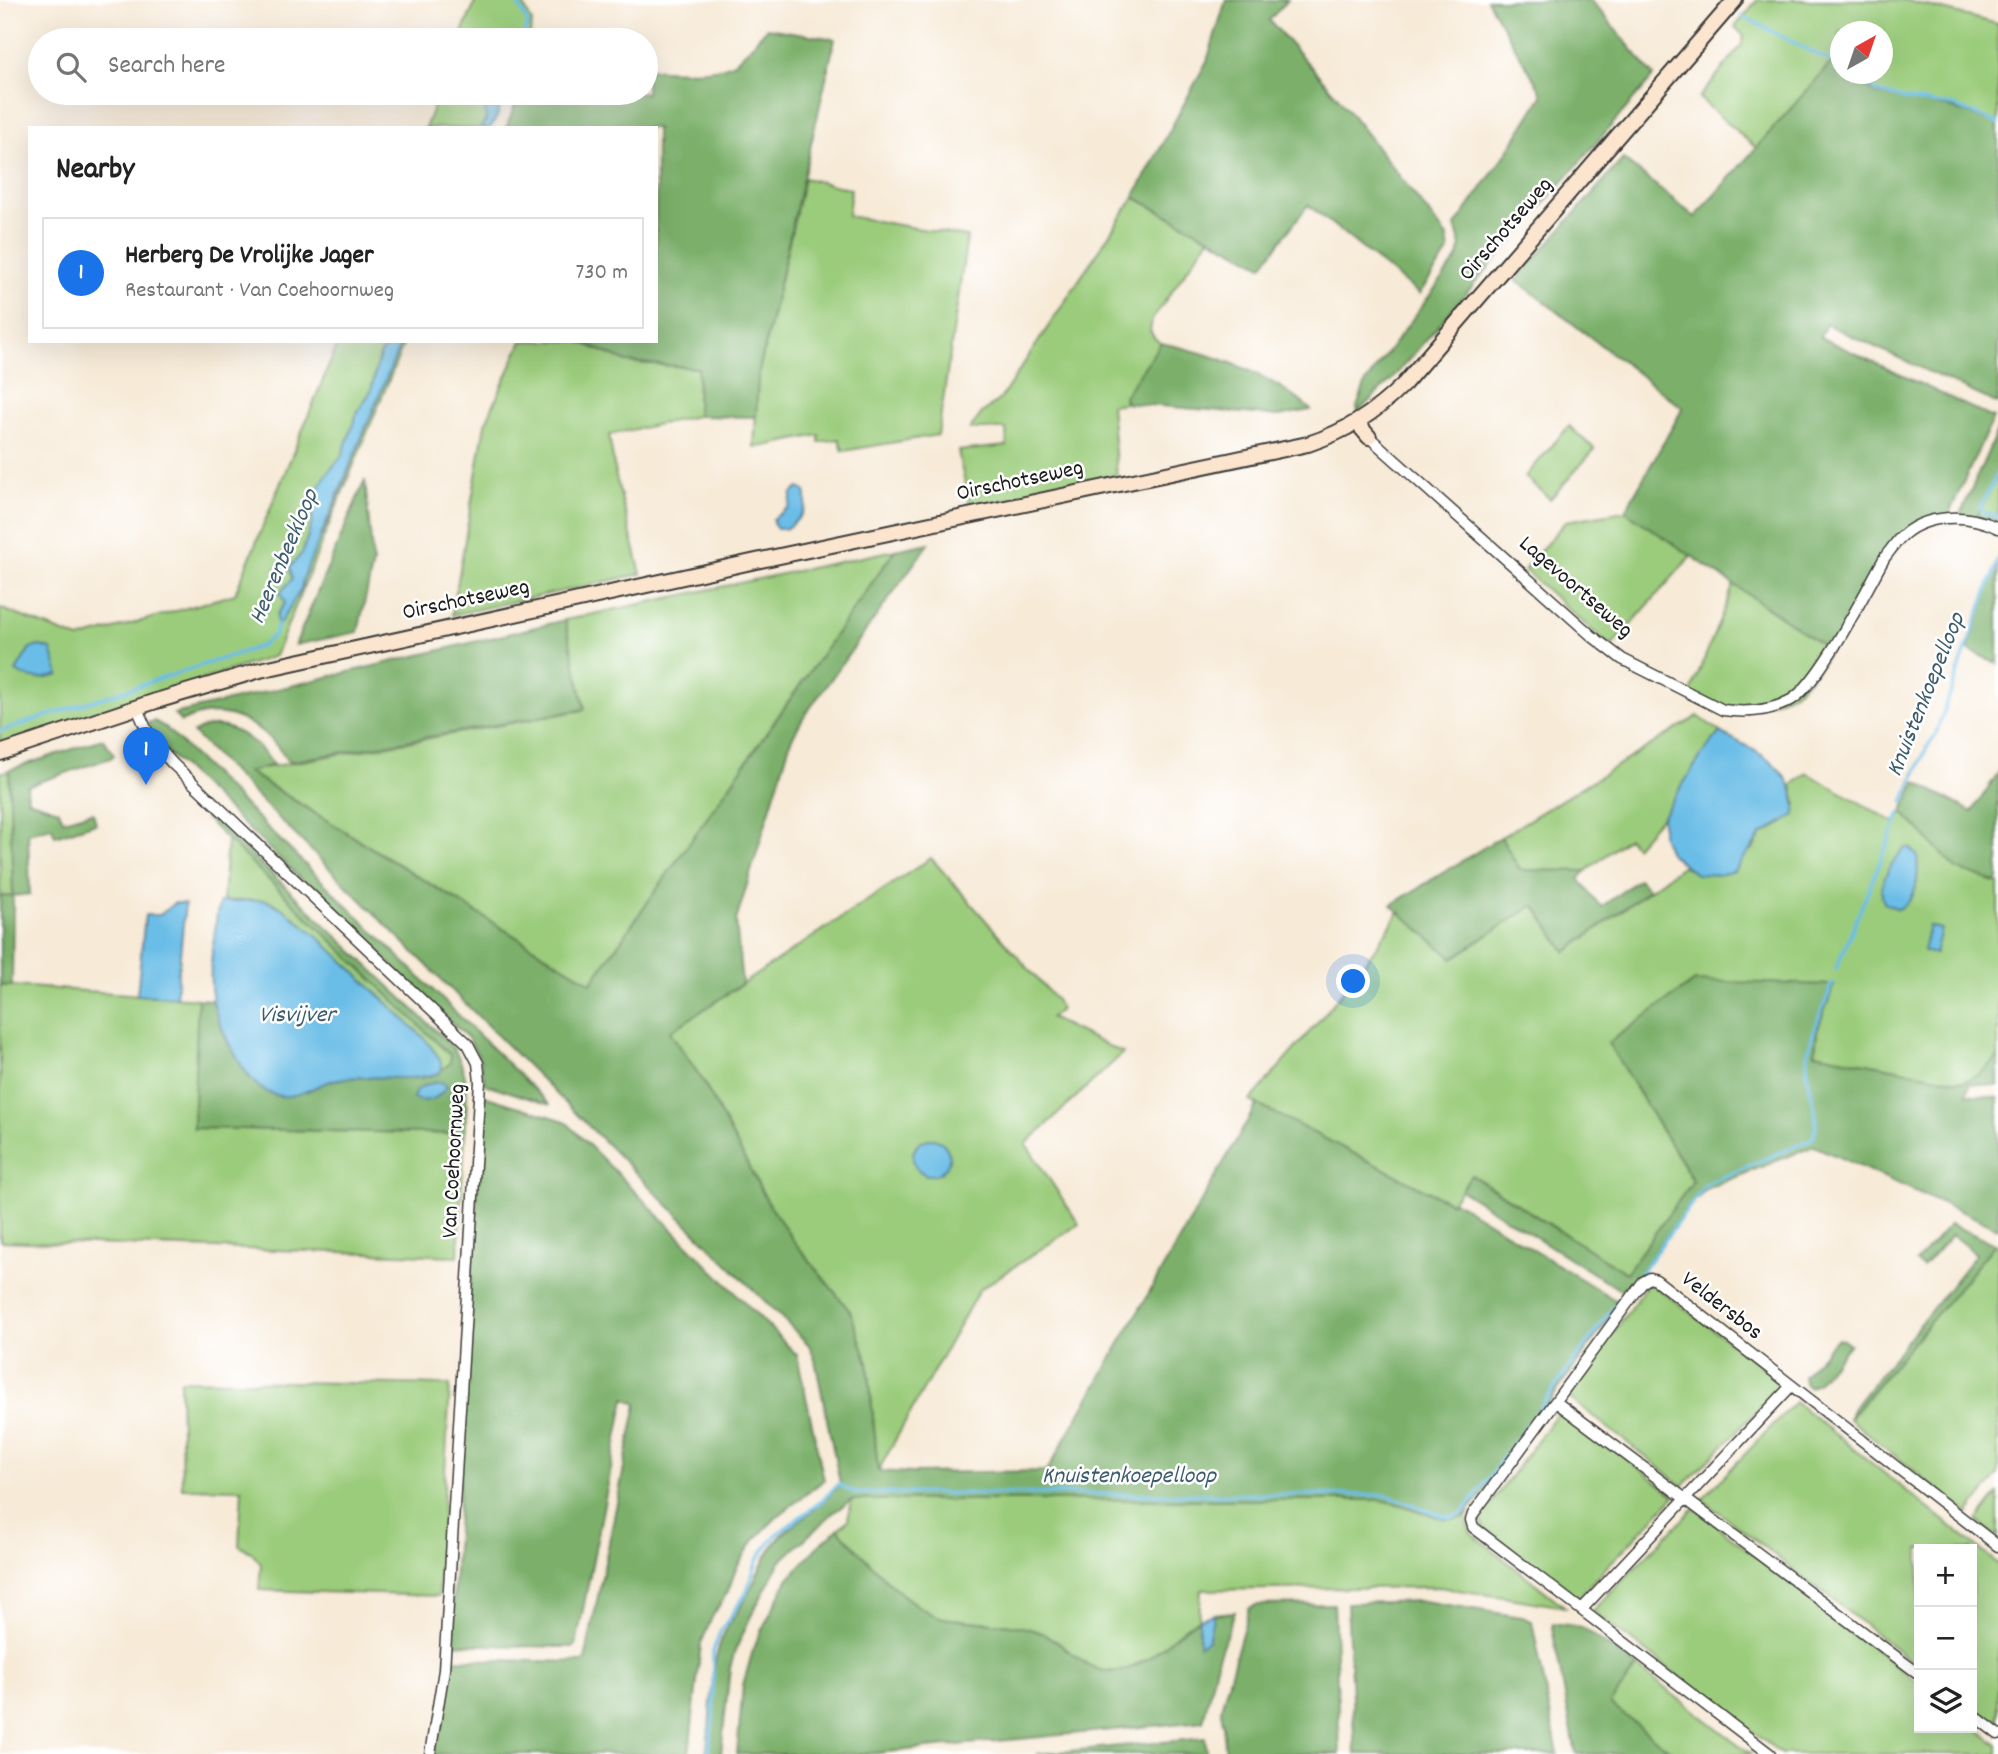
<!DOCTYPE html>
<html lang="en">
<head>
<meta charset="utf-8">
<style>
  :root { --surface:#fff; --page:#f2f2f2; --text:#222; --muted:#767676; --line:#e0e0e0; --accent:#1a73e8 }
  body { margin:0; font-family:Dekko,sans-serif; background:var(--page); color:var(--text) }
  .controls { position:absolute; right:21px; bottom:21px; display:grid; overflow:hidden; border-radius:0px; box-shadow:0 7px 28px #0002 }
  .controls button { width:63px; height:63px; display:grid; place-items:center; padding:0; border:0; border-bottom:2px solid var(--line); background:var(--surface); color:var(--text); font:35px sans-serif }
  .compass { position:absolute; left:1830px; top:21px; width:63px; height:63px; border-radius:50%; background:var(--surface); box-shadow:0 7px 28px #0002; rotate:40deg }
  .you { position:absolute; left:1354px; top:982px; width:24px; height:24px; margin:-18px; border:5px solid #fff; border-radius:50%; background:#1a73e8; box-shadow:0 0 0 10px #1a73e833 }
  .badge { display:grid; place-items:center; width:46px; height:46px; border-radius:50%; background:var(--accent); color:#fff; font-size:23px; font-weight:700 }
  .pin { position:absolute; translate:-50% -58px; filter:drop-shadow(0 2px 4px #0008) }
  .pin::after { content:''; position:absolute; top:37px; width:24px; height:21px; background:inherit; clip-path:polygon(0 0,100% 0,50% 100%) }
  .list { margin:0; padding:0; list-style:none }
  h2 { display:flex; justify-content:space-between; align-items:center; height:91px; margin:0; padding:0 28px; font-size:30px }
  h2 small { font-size:23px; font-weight:400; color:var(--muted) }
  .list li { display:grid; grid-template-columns:46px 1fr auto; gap:21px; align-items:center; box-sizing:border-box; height:112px; margin:0 14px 14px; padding:0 14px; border:2px solid var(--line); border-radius:0px }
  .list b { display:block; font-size:26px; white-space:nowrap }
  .list p { margin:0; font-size:23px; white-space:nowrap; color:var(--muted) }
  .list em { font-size:23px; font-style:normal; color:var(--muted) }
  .icon { flex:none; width:38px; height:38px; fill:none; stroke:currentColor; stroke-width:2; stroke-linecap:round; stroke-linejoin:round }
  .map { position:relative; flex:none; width:1998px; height:1754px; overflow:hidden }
  .search { position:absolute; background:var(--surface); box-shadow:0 7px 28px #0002; left:28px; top:28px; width:630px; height:77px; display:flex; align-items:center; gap:18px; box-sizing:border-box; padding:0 24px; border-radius:38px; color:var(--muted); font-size:26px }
  .panel { position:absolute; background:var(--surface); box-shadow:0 7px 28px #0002; left:28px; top:126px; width:630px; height:217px; border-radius:0px }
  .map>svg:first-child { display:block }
</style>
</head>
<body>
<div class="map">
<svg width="1998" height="1754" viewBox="0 0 1998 1754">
  <rect width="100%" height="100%" fill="#fff"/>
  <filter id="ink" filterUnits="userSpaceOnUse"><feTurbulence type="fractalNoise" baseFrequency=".0143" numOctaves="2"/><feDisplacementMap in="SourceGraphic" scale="14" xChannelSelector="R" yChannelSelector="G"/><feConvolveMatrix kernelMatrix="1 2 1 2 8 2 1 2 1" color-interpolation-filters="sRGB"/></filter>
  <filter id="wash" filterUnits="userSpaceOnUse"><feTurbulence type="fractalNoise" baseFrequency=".00686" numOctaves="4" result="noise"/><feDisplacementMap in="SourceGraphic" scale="28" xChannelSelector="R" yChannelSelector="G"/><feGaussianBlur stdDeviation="1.57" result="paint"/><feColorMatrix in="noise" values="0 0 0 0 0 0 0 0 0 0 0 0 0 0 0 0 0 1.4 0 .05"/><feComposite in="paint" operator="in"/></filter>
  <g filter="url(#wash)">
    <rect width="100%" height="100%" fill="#f7ead7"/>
    <path fill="#9bcc7b" stroke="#5c744c" stroke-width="2" fill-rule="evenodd" d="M 476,0 L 521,0 L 532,22 L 529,40 L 459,40 Z
      M 1757,0 L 1904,0 L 1998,24 L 1998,123 L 1947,107 L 1875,93 L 1849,74 L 1882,74 L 1882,32 L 1840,32 L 1840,68 L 1831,63 L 1756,148 L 1699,98 L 1741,46 L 1744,36 L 1735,27 Z
      M 439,93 L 494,93 C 494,106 489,118 480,128 L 425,128 Z
      M 804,178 L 851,189 L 848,216 L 967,237 L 938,435 L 843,451 L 839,439 L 819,442 L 819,435 L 754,448 L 758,376 Z
      M 1134,197 L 1209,238 L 1152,320 L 1150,331 L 1155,339 L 1161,343 L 1125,396 L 1125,403 L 1111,405 L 1117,476 L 970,507 L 958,451 L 1007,446 L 1006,429 L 970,429 L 982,413 L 1001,398 Z
      M 339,341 L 392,341 L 392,343 L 382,352 L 378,361 L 371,391 L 358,411 L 342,456 L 327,474 L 316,493 L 312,523 L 302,553 L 290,567 L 292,579 L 301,589 C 306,562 322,538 332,513 C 355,456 377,398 402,341 L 405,341 L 275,656 L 0,745 L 0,608 L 79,639 L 235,594 Z
      M 522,341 L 579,341 L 627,362 L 698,368 L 697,416 L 609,435 L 616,477 L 641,574 L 452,615 L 485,424 Z
      M 1569,426 L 1595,449 L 1550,499 L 1525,477 Z
      M 1998,474 L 1998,521 L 1977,516 Z
      M 1625,511 L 1692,555 L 1611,647 L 1524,570 L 1566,521 Z
      M 895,550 L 591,983 L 247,771 L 584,710 L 565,620 Z
      M 1734,584 L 1830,650 C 1810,683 1793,700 1754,706 C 1745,708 1735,710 1726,708 C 1714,705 1702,699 1690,695 Z
      M 1698,716 L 1720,732 L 1701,756 L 1666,812 L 1635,847 L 1628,838 L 1586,871 L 1520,870 L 1501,837 Z
      M 9,770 L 13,896 L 0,896 L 0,773 Z
      M 1807,773 L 1896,823 L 1902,812 L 1956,869 L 1998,883 L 1998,1057 L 1981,1073 L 1964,1082 L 1815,1053 L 1817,1030 L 1834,985 L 1608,1043 L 1693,1181 L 1626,1273 L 1472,1175 L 1451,1203 L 1250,1101 C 1302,1040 1357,981 1399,912 L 1453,958 L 1534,905 L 1566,952 L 1683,865 L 1696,874 L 1753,849 L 1762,834 L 1782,824 L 1796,804 L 1792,785 Z
      M 227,839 L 422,1027 L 450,1055 L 450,1064 L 439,1073 L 442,1069 L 345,962 L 293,916 L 274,903 L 265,900 L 223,901 Z
      M 931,858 L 1056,1000 L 1061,1009 L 1050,1018 L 1123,1053 L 1026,1144 L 1079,1224 L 979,1290 L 878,1471 L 868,1363 L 850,1312 L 795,1243 L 768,1203 L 703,1081 L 670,1032 ZM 934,1139 C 949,1145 953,1158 943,1171 L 916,1147 L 921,1142 Z
      M 0,985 L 198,999 L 193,1128 L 465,1134 L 458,1256 L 0,1241 Z
      M 1995,1244 L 1998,1246 L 1998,1475 L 1968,1514 L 1849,1419 Z
      M 1648,1283 L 1655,1286 L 1778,1378 L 1779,1389 L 1683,1486 L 1572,1400 L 1570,1395 Z
      M 180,1380 L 450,1385 L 438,1596 L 259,1590 L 261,1564 L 251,1552 L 239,1546 L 242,1489 L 182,1488 Z
      M 1795,1402 L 1998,1564 L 1998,1728 L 1972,1708 L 1972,1549 L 1919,1549 L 1919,1667 L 1702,1499 Z
      M 1561,1408 L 1675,1496 L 1576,1599 L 1494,1537 C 1487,1531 1480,1527 1481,1517 Z
      M 1998,1494 L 1998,1537 L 1977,1521 Z
      M 851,1500 L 1389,1500 C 1411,1505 1448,1529 1468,1514 L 1466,1519 L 1470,1532 L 1565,1607 L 1439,1587 L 1201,1590 L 1199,1619 C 1172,1633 1150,1667 1119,1671 C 1087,1676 1069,1646 1044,1634 C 1013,1620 976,1624 943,1618 C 908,1610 863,1555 838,1529 L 848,1520 Z
      M 1694,1508 L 1919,1684 L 1919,1728 L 1972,1728 L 1972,1725 L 1998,1745 L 1998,1754 L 1782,1754 L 1592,1611 Z
      M 1637,1667 L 1751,1754 L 1675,1754 L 1609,1704 Z"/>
    <path fill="#7cb06b" stroke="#4c6644" stroke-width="2" d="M 1226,0 L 1288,0 L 1269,20 L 1337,96 L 1447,237 L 1449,251 L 1419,294 L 1308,205 L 1262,266 L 1134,197 L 1207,61 Z
      M 1487,0 L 1591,0 L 1654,76 L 1393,378 L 1358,412 L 1357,407 L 1366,382 L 1458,257 L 1461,245 L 1455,226 L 1507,152 L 1542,96 L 1540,89 Z
      M 767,28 L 835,39 L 758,376 L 756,417 L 697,416 L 698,368 L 627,362 L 579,341 L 656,341 L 656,128 L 506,128 L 520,93 L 646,93 L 646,68 C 665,71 715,74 733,63 C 743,57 758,37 767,28 Z
      M 1831,63 L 1840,68 L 1840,74 L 1849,74 L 1875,93 L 1947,107 L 1998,123 L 1998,404 L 1826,324 L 1820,337 L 1993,418 L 1948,516 L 1909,528 L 1830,650 L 1625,511 L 1683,408 L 1516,280 L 1623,159 L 1695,217 Z
      M 1161,343 C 1215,354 1270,373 1311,410 L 1279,416 L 1125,403 L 1124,396 Z
      M 1998,429 L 1998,474 L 1977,516 L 1960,515 Z
      M 365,480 L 373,563 L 358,632 L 295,645 Z
      M 929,543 L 803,718 L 791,740 L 736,921 L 742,984 L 670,1032 L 703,1081 L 768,1203 L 795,1243 L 850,1311 L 868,1363 L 878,1471 L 911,1473 L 1047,1471 L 1257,1104 L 1451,1203 L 1454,1201 L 1620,1303 L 1487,1489 L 1463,1517 C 1434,1523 1408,1502 1378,1500 L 851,1500 L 833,1513 L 779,1563 L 750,1618 L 735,1651 L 730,1668 L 721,1754 L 706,1754 C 713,1716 708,1674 722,1638 C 728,1623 739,1611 747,1596 C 757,1576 765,1554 781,1536 C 800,1517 825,1505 840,1483 L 815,1360 L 809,1345 L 193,733 C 221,713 258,740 273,765 L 248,772 L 591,983 L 895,550 Z
      M 1998,558 L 1998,664 L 1968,650 Z
      M 565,620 L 585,709 L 288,762 C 266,725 223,699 181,722 L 174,714 Z
      M 154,721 L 165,727 L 550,1105 L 485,1084 L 480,1059 L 468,1038 L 162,747 L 151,735 L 148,723 Z
      M 103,739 L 114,755 L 111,758 L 27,786 L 28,800 L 59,810 L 63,820 L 93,812 L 96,823 L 55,836 L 52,827 L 28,833 L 30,894 L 13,896 L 12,986 L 0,985 L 0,896 L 13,896 L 9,770 Z
      M 1998,773 L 1998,879 L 1994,882 L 1956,869 L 1902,812 L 1916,782 L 1972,812 Z
      M 207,812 L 452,1046 C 471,1073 467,1102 465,1134 L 193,1128 L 198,999 L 212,1000 L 227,1041 L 249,1077 L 308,1091 L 325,1082 L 350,1077 L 420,1078 C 433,1076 440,1072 450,1063 L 450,1055 L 205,818 Z
      M 1501,837 L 1520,870 L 1586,871 L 1579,879 L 1601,907 L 1639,879 L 1649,890 L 1566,952 L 1534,905 L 1452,958 L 1391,905 Z
      M 1695,981 L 1834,985 L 1817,1030 L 1815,1053 L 1964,1082 L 1981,1073 L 1998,1057 L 1998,1086 L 1970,1083 L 1967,1094 L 1998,1098 L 1998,1228 L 1814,1146 L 1706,1189 L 1691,1205 L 1625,1293 L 1461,1190 L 1471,1175 L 1626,1273 L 1693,1181 L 1608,1043 Z
      M 484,1096 L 565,1121 L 797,1355 L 824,1480 L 778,1516 L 754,1540 L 736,1569 L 728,1591 L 712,1617 L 701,1644 L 689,1754 L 433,1754 L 448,1692 L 450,1659 L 582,1662 L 585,1660 L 637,1404 L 625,1398 L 576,1645 L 574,1647 L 557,1647 L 451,1644 L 469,1303 Z
      M 1950,1224 L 1995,1244 L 1849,1419 L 1854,1407 L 1976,1254 L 1952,1235 L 1923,1267 L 1916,1262 Z
      M 1836,1339 L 1843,1339 L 1850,1344 L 1817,1383 L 1809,1387 L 1804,1383 L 1803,1376 Z
      M 838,1529 C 863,1555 908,1610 943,1618 C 976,1624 1013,1620 1044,1634 C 1069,1646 1087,1676 1119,1671 C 1150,1667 1172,1633 1199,1619 L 1199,1644 L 1208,1640 L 1214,1614 L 1235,1612 L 1218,1657 L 1203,1721 L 866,1754 L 737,1754 L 743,1685 L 755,1643 L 788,1579 L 817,1547 Z
      M 1424,1601 L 1522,1617 L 1532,1621 L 1558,1754 L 1355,1754 L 1347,1603 Z
      M 1334,1604 L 1340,1754 L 1226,1754 L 1221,1708 L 1249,1608 L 1256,1605 Z
      M 1553,1623 L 1582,1627 L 1637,1667 L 1610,1704 L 1675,1754 L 1576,1754 L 1552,1628 Z
      M 1205,1738 L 1207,1754 L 1036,1754 Z"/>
    <path fill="#6bbde7" stroke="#446c82" stroke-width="2" d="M 494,93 L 504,93 L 497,117 L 490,128 L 480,128 L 486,121 L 485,110 L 494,103 Z
      M 392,341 L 402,341 L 303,578 L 301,589 L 277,628 L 277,614 L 285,603 L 280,593 L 292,579 L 290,567 L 302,553 L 312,523 L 315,493 L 327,474 L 342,456 L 358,411 L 371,391 L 378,361 L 382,352 Z
      M 799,488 L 805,491 C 810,509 799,520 785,529 L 777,529 L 773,523 L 773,519 L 789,507 L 792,493 Z
      M 41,646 L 51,649 L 59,675 C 42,680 31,681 16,671 L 30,648 Z
      M 1720,732 C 1755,751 1799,768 1795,815 L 1762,834 L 1734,871 L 1719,875 L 1696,874 L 1669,853 L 1662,835 L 1662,817 L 1701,756 Z
      M 1905,848 L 1910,848 L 1917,855 C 1919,874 1918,901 1898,909 L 1884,903 C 1876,885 1892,861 1905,848 Z
      M 265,900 L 282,908 L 315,934 L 425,1039 L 440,1059 L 442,1069 L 439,1073 C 406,1084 372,1073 338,1079 C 312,1084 296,1105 267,1092 C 253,1085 243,1069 236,1056 C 211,1012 206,988 214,938 C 216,926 216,913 220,902 Z
      M 174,903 L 185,904 L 176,997 L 137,995 L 145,915 L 160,915 Z
      M 1929,926 L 1941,929 L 1935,954 L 1923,951 Z
      M 441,1082 L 447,1086 C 440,1098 425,1105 413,1098 C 416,1086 430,1083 441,1082 Z
      M913 1157a18 18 0 1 1 36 0a18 18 0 1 1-36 0Z
      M 1214,1614 L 1208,1640 L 1199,1645 L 1199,1619 Z"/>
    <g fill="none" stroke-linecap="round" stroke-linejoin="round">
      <path stroke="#6bbde7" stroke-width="3.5" d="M 516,0 L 528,23 L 522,40
        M 1720,0 L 1721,1
        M 1742,16 L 1840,66
        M 1856,74 L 1875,91 L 1908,100 L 1954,106 L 1998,123
        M 1998,472 L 1980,508 L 1983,512 L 1998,517
        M 0,731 L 261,646 L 274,635 L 278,625
        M 1903,802 L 1927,747 L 1935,736 L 1998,561
        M 1836,969 L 1900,813
        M 1633,1283 L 1706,1184 L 1812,1139 C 1824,1116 1805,1087 1807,1062 C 1810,1034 1823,1009 1833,983
        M 708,1754 L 713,1717 L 713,1652 L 720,1632 L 746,1593 L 757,1561 L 764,1550 L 777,1534 L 822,1501 L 838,1484 L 855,1493 L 1384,1495 C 1403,1499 1441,1519 1453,1517 C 1460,1516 1463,1512 1467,1508 L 1623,1294"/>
    </g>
  </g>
  <g filter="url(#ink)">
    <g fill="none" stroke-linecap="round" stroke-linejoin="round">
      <defs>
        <path id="street" d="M 1369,437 L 1592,636 L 1622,659 L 1723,710 C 1746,713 1770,712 1791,700 C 1820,683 1866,590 1885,557 C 1889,552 1894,545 1899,539 C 1924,513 1967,513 1998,528
          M 137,708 L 151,740 L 173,764 L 468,1044 L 478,1063 L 480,1082 L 444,1670 L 430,1754
          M 1556,1402 L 1919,1674
          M 1582,1609 L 1791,1386
          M 1972,1714 L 1998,1734
          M 1770,1754 L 1473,1527 L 1471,1520 L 1473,1514 L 1643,1282 L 1650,1278 L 1656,1280 L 1998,1546"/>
        <path id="secondary" d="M 1358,424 L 1369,437
          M 0,753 L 156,701 L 260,670 L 756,561 L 1308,444 C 1347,431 1375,413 1404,384 L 1735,0"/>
      </defs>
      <use href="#street" stroke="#3d3b38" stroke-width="13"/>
      <use href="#secondary" stroke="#3d3b38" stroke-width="18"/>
      <use href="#street" stroke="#fff" stroke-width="10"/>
      <use href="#secondary" stroke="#fbe5cf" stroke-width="14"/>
    </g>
  </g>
  <g text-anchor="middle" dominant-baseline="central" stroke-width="5" stroke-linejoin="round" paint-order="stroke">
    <g font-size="23" fill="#1c1c1c" stroke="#fff">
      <text transform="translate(1507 230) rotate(-49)">Oirschotseweg</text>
      <text transform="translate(1020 482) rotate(-12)">Oirschotseweg</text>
      <text transform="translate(1575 588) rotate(41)">Lagevoortseweg</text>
      <text transform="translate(466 601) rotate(-12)">Oirschotseweg</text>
      <text transform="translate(455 1161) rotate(-87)">Van Coehoornweg</text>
      <text transform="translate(1721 1307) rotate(38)">Veldersbos</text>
    </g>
    <g font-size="24" font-style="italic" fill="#3c5c6d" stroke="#fff">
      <text transform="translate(285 557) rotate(-67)">Heerenbeekloop</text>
      <text transform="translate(1927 695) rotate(-68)">Knuistenkoepelloop</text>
      <text x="297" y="1016">Visvijver</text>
      <text x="1129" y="1477">Knuistenkoepelloop</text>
    </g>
  </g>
</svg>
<div class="controls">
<button>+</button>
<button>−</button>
<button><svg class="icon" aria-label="layers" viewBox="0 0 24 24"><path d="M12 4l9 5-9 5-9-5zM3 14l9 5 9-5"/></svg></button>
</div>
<svg class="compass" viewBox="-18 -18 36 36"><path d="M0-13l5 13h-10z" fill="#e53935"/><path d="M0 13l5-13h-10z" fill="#767676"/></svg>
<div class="you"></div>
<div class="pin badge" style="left:146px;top:785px">1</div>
<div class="search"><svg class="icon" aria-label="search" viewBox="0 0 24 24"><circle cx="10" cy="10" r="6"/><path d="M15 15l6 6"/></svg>Search here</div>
<section class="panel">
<h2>Nearby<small></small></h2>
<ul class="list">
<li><span class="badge">1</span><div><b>Herberg De Vrolijke Jager</b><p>Restaurant · Van Coehoornweg</p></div><em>730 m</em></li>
</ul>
</section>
</div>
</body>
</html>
